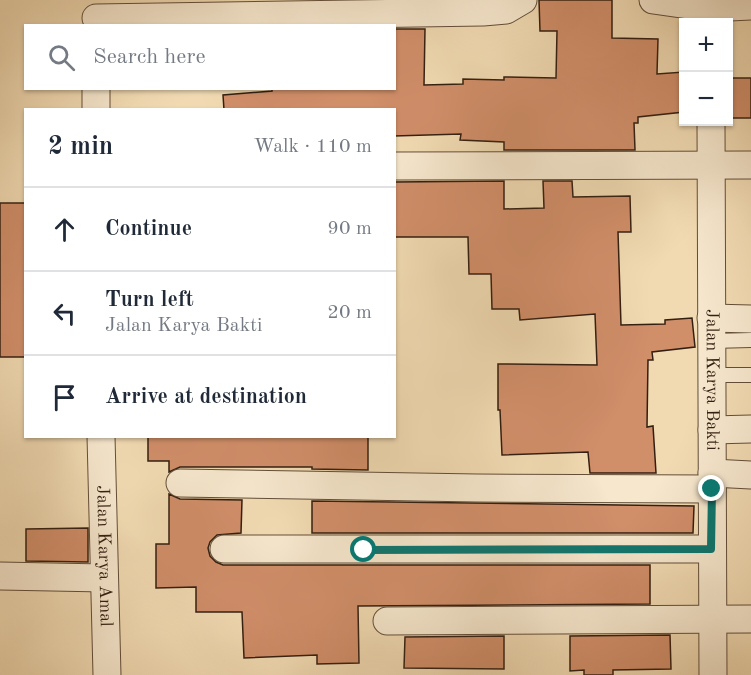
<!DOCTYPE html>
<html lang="en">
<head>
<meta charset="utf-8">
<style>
  :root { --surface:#fff; --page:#f2f2f3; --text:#1f2937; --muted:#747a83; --line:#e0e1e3 }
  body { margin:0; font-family:"Old Standard TT",serif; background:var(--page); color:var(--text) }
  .controls { position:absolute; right:18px; top:18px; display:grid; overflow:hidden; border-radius:0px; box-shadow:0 2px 4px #0004 }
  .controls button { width:54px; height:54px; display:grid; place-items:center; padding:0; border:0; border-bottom:2px solid var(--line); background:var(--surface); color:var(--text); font:30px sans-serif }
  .stop { position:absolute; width:18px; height:18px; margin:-14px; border:4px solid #0f766e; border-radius:50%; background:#fff }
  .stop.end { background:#0f766e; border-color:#fff; box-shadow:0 2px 6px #0008 }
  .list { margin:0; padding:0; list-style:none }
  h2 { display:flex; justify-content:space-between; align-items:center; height:78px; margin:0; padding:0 24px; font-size:26px }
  h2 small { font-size:20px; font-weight:400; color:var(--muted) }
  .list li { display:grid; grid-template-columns:39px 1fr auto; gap:18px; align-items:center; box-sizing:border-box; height:84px; padding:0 24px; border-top:2px solid var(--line) }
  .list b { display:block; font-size:22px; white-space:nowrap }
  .list p { margin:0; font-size:20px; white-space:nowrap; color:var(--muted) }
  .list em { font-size:20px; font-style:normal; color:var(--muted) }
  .icon { flex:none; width:33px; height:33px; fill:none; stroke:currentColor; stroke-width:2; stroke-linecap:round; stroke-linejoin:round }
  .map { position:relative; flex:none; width:751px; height:675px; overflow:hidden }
  .search { position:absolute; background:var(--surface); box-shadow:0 2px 4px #0004; left:24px; top:24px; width:372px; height:66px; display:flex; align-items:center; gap:15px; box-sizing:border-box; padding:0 21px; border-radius:0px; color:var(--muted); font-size:22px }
  .panel { position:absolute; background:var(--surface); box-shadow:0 2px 4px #0004; left:24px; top:108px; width:372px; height:330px; border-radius:0px }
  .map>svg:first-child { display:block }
</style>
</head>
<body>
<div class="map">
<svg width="751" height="675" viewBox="0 0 751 675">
  <rect width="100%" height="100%" fill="#f1dab2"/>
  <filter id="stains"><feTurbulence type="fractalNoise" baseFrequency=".00333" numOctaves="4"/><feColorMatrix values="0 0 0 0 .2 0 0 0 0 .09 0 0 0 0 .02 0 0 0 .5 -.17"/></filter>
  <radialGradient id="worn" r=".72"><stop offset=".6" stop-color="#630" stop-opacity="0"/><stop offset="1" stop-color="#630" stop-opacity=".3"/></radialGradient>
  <path fill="#d08e69" stroke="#331f11" stroke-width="1.5" d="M 539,0 L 612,0 L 612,38 L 658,39 L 657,74 L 684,72 L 684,112 L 638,117 L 638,123 L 634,123 L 635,150 L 504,150 L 504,142 L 460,140 L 461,134 L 394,136 L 394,110 L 224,110 L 223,95 L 272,91 L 272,88 L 394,88 L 394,29 L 425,29 L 424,85 L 463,84 L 463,79 L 504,80 L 504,77 L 556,78 L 557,31 L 540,31 Z
    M 730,78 L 751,78 L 751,118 L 730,118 Z
    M 504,181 L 504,209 L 544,208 L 543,181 L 572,181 L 573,197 L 630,196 L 631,232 L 618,232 L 621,325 L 665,324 L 665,320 L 692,318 L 695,347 L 652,352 L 653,360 L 648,360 L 647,427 L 653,426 L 656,473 L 590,473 L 588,452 L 502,455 L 500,410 L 498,410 L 498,364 L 597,365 L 595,314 L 520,320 L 519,309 L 492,309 L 491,274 L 469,274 L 468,237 L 394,237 L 394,182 Z
    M 0,203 L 26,203 L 26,357 L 0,357 Z
    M 148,436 L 368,436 L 368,470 L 312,469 L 312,467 L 180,467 L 169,472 L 169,461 L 148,461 Z
    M 169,494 L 180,499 L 242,500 L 241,533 L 217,535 L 210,542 L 208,548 L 210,556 L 216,562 L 223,565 L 650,565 L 650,604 L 358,606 L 359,663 L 317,664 L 317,655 L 244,658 L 242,612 L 196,612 L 196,587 L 156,588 L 156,544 L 169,544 Z
    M 312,501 L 694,506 L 693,533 L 312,533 Z
    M 88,528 L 88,562 L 26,561 L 26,529 Z
    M 670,635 L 671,669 L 613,670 L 613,675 L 584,675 L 584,670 L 570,671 L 570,636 Z
    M 504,636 L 504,669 L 404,668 L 405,637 Z"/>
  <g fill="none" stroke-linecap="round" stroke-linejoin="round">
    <defs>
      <path id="lane" d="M 711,341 L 751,340
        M 711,375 L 751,375"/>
      <g id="street">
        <path d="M 653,0 L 709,8 L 751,6"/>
        <path d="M 96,18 L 483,12 L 506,10 L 523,0"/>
        <path d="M 96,110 L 96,88"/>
        <path id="s1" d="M 711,122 L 713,675"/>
        <path d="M 394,166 L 751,165"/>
        <path d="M 711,318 L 751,319"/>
        <path d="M 712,430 L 751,429"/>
        <path id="s2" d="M 101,436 L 107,675"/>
        <path d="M 712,473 L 751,475"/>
        <path d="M 180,483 L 477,488 L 712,489"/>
        <path d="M 224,549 L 711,549"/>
        <path d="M 0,576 L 104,578"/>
        <path d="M 387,621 L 751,619"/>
      </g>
    </defs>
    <use href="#lane" stroke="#624e39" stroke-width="16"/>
    <use href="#street" stroke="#624e39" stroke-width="29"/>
    <use href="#lane" stroke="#f6e7cd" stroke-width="14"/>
    <use href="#street" stroke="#f6e7cd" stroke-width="27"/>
  </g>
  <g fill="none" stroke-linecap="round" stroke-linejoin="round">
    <path stroke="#0f766e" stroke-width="8" d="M 364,550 L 711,549 L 712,489"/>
  </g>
  <g text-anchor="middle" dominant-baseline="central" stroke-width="5" stroke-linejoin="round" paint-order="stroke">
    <g font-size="18" fill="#331f11" stroke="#f6e7cd">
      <text stroke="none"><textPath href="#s1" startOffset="258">Jalan Karya Bakti</textPath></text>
      <text stroke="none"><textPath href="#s2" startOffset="120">Jalan Karya Amal</textPath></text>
    </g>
  </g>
  <rect width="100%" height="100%" filter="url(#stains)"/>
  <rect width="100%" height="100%" fill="url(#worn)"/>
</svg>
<div class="controls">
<button>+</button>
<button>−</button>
</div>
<div class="stop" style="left:364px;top:550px"></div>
<div class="stop end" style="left:712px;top:489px"></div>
<div class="search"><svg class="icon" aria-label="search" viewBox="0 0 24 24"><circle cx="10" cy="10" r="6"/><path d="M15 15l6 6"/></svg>Search here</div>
<section class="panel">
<h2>2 min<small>Walk · 110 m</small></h2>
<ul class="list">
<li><svg class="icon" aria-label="ahead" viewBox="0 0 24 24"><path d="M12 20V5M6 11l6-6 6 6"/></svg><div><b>Continue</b></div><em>90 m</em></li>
<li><svg class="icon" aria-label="left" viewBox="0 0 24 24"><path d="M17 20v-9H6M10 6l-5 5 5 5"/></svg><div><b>Turn left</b><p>Jalan Karya Bakti</p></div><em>20 m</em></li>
<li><svg class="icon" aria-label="arrive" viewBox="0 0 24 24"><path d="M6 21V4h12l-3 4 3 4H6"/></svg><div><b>Arrive at destination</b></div></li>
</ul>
</section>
</div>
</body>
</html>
